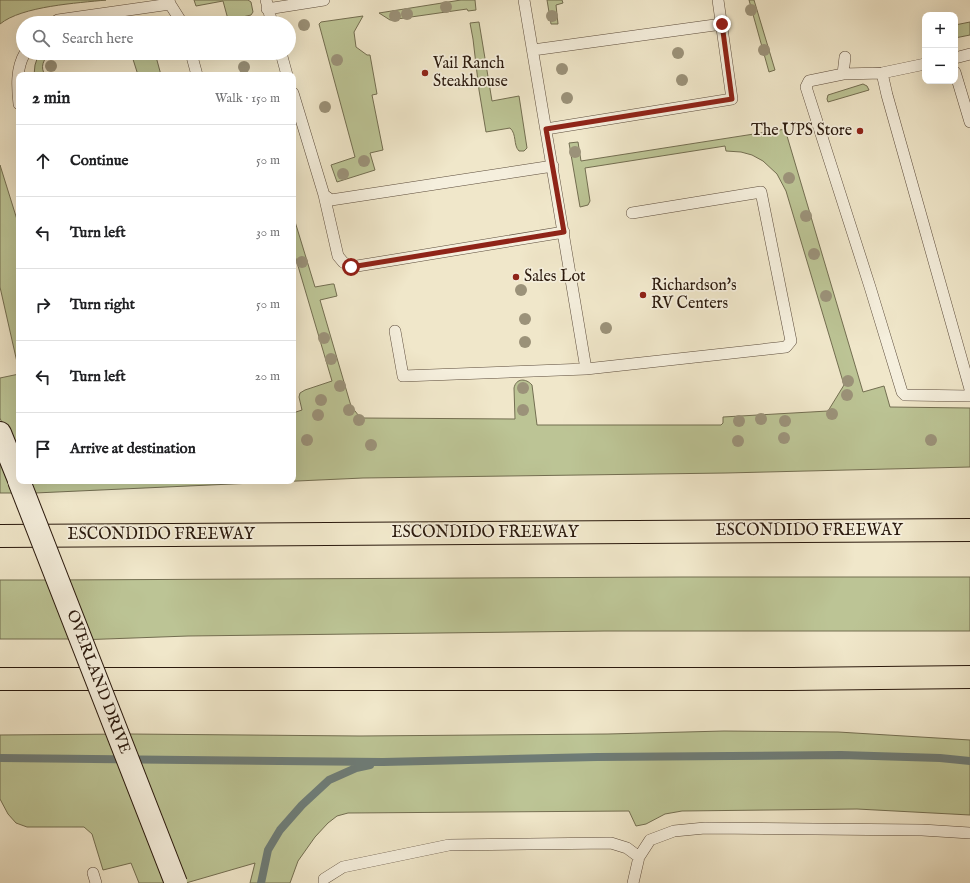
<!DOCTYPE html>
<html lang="en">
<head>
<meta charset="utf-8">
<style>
  :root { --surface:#fff; --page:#f6f6f6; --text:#202124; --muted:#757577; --line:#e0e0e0 }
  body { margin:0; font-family:"IM FELL English",serif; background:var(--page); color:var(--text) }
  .controls { position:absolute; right:12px; top:12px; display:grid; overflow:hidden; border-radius:8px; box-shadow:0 4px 16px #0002 }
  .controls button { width:36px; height:36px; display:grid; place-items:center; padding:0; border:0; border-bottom:1px solid var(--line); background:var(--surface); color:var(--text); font:20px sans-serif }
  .stop { position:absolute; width:12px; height:12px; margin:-9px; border:3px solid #8f2418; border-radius:50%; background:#fff }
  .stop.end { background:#8f2418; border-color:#fff; box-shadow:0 1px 4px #0008 }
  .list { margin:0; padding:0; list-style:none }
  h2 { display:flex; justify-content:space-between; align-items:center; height:52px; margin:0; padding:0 16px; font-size:17px }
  h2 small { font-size:13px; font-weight:400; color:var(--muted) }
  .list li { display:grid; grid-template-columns:26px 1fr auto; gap:12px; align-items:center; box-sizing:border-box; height:72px; padding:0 16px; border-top:1px solid var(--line) }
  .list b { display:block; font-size:15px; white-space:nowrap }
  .list em { font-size:13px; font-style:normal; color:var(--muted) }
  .icon { flex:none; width:22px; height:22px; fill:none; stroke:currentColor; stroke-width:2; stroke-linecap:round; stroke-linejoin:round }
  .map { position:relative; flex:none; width:970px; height:883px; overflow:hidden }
  .search { position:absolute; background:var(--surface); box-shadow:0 4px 16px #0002; left:16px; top:16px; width:280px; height:44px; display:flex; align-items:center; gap:10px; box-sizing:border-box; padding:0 14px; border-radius:22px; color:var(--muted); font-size:15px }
  .panel { position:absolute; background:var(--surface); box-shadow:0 4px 16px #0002; left:16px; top:72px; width:280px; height:412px; border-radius:8px }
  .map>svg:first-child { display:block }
</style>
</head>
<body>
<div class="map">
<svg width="970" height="883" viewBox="0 0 970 883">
  <rect width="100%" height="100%" fill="#f0e7ca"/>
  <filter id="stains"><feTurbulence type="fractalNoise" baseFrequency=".005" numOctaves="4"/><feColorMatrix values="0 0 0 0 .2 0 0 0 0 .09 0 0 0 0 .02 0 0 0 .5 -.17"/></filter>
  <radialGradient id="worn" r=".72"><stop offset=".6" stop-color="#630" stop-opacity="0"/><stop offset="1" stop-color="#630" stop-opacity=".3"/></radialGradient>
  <path fill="#bcc495" stroke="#736e51" d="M 0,0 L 106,0 C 78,3 22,6 0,24 Z
    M 194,0 L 248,0 L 251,2 L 253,12 L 251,15 L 234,19 L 235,23 L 229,23 L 223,1 L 196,6 Z
    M 461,0 L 475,0 L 476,10 L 468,11 L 467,9 L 390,20 L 379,13 Z
    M 547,0 L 562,0 L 563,3 L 556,5 L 558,24 L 551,24 Z
    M 749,0 L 754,0 L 775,70 L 769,72 Z
    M 363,16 L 354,32 L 356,47 L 367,55 L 370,55 L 377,94 L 372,95 L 383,150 L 370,153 L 375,170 L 337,182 L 331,165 L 355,157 L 319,24 L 321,22 Z
    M 479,22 L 492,101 L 519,96 L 527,148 L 524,151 L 519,151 C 513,145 517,134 510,128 L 486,132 L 479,90 L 473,39 L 470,23 Z
    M 970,22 L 970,35 L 955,38 L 955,25 Z
    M 39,53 L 50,53 C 43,60 40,67 45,75 L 34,75 L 35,65 Z
    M 131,53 L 155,53 L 161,75 L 138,75 Z
    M 863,84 L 867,86 L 869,90 L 828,102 L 827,99 L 828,95 Z
    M 786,129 L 787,136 L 863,392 L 884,386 L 890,407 L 970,408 L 970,467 L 726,473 L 363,478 L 35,493 L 25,481 L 293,481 L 293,413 L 302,410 L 299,397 L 300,393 L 305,390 L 332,381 L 293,249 L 293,215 L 315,287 L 332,284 L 334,284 L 337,296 L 320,300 L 351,406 L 359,416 L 363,418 L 515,419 L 514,388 C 516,378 526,378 532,385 L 537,425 L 721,425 L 723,423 L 723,417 L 828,411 L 844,385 L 786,191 L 777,174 L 763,161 L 752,155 L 741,152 L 726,151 L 725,146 L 585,168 L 590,201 L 588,205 L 580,207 L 569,143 L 578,142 L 581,161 Z
    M 0,165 L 19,226 L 19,371 L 0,287 Z
    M 19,374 L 19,466 L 0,418 L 0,378 Z
    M 0,455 L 15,493 L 0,493 Z
    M 681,577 L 970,577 L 970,631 L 605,631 L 188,636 L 78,640 L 54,580 Z
    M 0,580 L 52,580 L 73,639 L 0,639 Z
    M 724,731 L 838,732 L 970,740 L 970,815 L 857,809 L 682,811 L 665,814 L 646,824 L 636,826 L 629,811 L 348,813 L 337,816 L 328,823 L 315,837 L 298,861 L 290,883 L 250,883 L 255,863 L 186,883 L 139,883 L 131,863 L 103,870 L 92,834 L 84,827 L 27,827 L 16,823 L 8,814 L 0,799 L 0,735 L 129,734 L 360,736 L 608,734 Z"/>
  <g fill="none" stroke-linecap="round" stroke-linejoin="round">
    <path stroke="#6e7c77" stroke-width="8" d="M 0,758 L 383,762 L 597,757 L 841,755 L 940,758 L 970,761
      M 261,883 L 268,850 L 280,830 L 302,805 L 329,780 L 356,768 L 370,765"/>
    <defs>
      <path id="service" d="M 169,0 L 170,4 L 182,23
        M 266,0 L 272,23
        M 524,0 L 586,369
        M 267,9 L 324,0
        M 53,23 L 58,20 L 170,4
        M 533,50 L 722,24
        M 191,53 L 197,75
        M 281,53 L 287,75
        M 955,58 L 970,54
        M 925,64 L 882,73 L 843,74 L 809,81 L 806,87 L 870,287 L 902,392 L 905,395 L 970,396
        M 955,72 L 970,122
        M 882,73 L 887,95 L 970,389
        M 843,74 L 845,57
        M 293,93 L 324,195 L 331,200 L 553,166
        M 19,104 C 17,87 16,68 25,53
        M 546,129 L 732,99 L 718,0
        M 324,195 L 338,256 L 343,262 L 351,267 L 564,232
        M 395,331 L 403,376 L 586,369 L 786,347 L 791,341 L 761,192 L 632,213
        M 93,873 L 96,883
        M 324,883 L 324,879 L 343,867 L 449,845 L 611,843 L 627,848 L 639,857
        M 633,883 L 639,857 L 650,840 L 674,831 L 705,828 L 922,830 L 970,833"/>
      <path id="secondary" d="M 0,433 L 19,480"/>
      <path id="motorway" d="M 0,536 L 970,530
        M 0,679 L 792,679 L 970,677"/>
    </defs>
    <use href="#service" stroke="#5c4c3c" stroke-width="12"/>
    <use href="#secondary" stroke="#2a190d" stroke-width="24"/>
    <use href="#motorway" stroke="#2a190d" stroke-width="24"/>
    <use href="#service" stroke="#f5efdd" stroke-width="11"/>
    <use href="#secondary" stroke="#f5efdd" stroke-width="22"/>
    <use href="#motorway" stroke="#f0e7ca" stroke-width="22"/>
    <defs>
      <path id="secondary-bridge" d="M 19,481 L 176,883"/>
    </defs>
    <use href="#secondary-bridge" stroke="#2a190d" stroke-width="24" stroke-linecap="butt"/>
    <use href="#secondary-bridge" stroke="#f5efdd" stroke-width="22"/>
  </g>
  <g fill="#9b9279">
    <circle cx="446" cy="7" r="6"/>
    <circle cx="751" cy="10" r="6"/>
    <circle cx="407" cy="14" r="6"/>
    <circle cx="395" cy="16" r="6"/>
    <circle cx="552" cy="16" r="6"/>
    <circle cx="304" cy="25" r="6"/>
    <circle cx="764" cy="50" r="6"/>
    <circle cx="678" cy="53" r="6"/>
    <circle cx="337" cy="60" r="6"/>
    <circle cx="51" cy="66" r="6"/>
    <circle cx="244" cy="67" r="6"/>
    <circle cx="562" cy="69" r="6"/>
    <circle cx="682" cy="80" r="6"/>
    <circle cx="567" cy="98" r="6"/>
    <circle cx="325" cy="107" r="6"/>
    <circle cx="575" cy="152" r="6"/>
    <circle cx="364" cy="161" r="6"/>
    <circle cx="343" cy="174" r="6"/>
    <circle cx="789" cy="178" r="6"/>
    <circle cx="806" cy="216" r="6"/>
    <circle cx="814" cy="254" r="6"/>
    <circle cx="302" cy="262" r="6"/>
    <circle cx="521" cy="290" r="6"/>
    <circle cx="826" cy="296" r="6"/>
    <circle cx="525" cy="319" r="6"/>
    <circle cx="606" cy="328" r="6"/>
    <circle cx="324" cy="338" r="6"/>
    <circle cx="525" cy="342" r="6"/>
    <circle cx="331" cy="359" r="6"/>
    <circle cx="848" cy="381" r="6"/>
    <circle cx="340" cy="386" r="6"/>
    <circle cx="523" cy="388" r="6"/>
    <circle cx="847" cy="395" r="6"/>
    <circle cx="321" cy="400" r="6"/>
    <circle cx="349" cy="410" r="6"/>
    <circle cx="523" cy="410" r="6"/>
    <circle cx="832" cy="414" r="6"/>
    <circle cx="318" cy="415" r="6"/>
    <circle cx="761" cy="419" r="6"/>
    <circle cx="359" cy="420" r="6"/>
    <circle cx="739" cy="421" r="6"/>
    <circle cx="785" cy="421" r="6"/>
    <circle cx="784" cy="438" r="6"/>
    <circle cx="307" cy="440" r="6"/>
    <circle cx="931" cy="440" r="6"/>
    <circle cx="738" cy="441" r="6"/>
    <circle cx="371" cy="445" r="6"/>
  </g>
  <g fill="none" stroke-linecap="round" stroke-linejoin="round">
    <path stroke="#8f2418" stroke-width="5" d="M 351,267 L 564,232 L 546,129 L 732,99 L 722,24"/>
  </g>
  <g fill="#8f2418" stroke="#f5efdd" stroke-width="1.5">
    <circle cx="425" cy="73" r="4"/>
    <circle cx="860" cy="131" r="4"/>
    <circle cx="516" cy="277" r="4"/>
    <circle cx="643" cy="295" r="4"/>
  </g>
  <g text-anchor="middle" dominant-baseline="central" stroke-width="3.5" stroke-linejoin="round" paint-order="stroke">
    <g font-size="16" fill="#2a190d" stroke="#f5efdd" text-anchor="start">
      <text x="433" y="64">Vail Ranch<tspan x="433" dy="18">Steakhouse</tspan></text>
      <text x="852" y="131" text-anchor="end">The UPS Store</text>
      <text x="524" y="277">Sales Lot</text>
      <text x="651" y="286">Richardson's<tspan x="651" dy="18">RV Centers</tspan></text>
    </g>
    <g font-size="16" fill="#2a190d" stroke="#f5efdd">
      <text x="809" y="531">ESCONDIDO FREEWAY</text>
      <text x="485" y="533">ESCONDIDO FREEWAY</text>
      <text x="161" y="535">ESCONDIDO FREEWAY</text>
      <text transform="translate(98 682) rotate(69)">OVERLAND DRIVE</text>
    </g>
  </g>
  <rect width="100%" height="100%" filter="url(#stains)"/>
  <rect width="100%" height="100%" fill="url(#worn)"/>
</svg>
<div class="controls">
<button>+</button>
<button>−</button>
</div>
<div class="stop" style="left:351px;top:267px"></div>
<div class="stop end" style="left:722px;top:24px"></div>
<div class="search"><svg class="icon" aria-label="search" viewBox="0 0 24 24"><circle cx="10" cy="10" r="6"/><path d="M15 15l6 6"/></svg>Search here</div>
<section class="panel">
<h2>2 min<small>Walk · 150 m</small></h2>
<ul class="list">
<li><svg class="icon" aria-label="ahead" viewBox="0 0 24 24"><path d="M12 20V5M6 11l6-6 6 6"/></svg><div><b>Continue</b></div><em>50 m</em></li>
<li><svg class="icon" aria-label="left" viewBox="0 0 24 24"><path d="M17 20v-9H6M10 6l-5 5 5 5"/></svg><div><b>Turn left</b></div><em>30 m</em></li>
<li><svg class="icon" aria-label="right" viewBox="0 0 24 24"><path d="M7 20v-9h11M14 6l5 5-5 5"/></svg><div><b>Turn right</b></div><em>50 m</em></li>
<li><svg class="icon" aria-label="left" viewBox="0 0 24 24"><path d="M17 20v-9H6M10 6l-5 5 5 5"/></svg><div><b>Turn left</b></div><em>20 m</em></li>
<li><svg class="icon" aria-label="arrive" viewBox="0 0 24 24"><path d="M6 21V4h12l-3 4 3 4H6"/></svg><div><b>Arrive at destination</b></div></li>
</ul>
</section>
</div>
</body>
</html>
